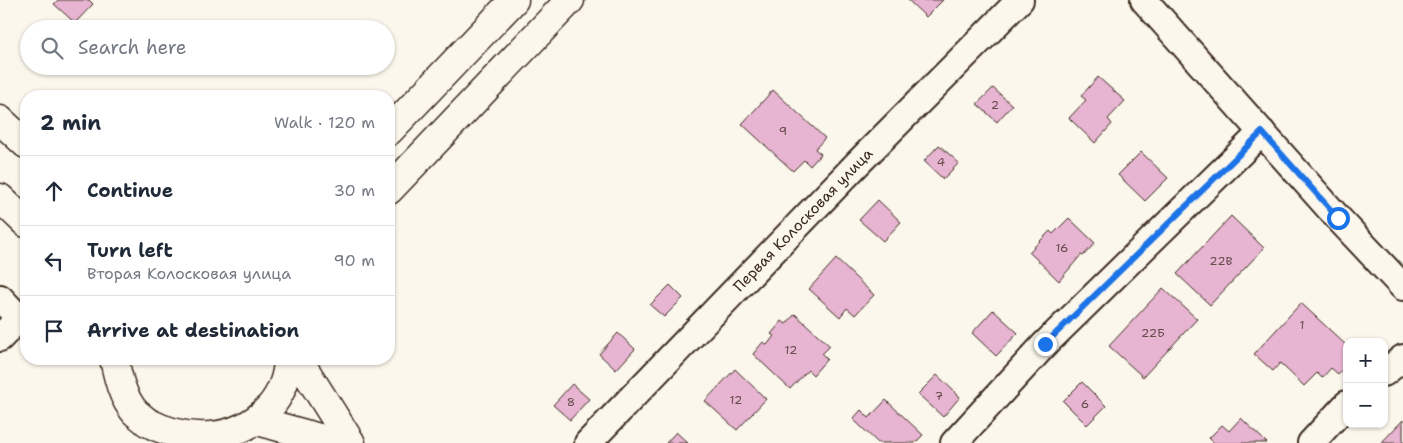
<!DOCTYPE html>
<html lang="en">
<head>
<meta charset="utf-8">
<style>
  :root { --surface:#fff; --page:#f2f2f3; --text:#1f2937; --muted:#747a83; --line:#e0e1e3 }
  body { margin:0; font-family:"Shantell Sans",sans-serif; background:var(--page); color:var(--text) }
  .controls { position:absolute; right:15px; bottom:15px; display:grid; overflow:hidden; border-radius:10px; box-shadow:0 1px 4px #0004 }
  .controls button { width:45px; height:45px; display:grid; place-items:center; padding:0; border:0; border-bottom:1px solid var(--line); background:var(--surface); color:var(--text); font:25px sans-serif }
  .stop { position:absolute; width:15px; height:15px; margin:-11px; border:4px solid #1a73e8; border-radius:50%; background:#fff }
  .stop.end { background:#1a73e8; border-color:#fff; box-shadow:0 1px 5px #0008 }
  .list { margin:0; padding:0; list-style:none }
  h2 { display:flex; justify-content:space-between; align-items:center; height:65px; margin:0; padding:0 20px; font-size:21px }
  h2 small { font-size:16px; font-weight:400; color:var(--muted) }
  .list li { display:grid; grid-template-columns:32px 1fr auto; gap:15px; align-items:center; box-sizing:border-box; height:70px; padding:0 20px; border-top:1px solid var(--line) }
  .list b { display:block; font-size:19px; white-space:nowrap }
  .list p { margin:0; font-size:16px; white-space:nowrap; color:var(--muted) }
  .list em { font-size:16px; font-style:normal; color:var(--muted) }
  .icon { flex:none; width:28px; height:28px; fill:none; stroke:currentColor; stroke-width:2; stroke-linecap:round; stroke-linejoin:round }
  .map { position:relative; flex:none; width:1403px; height:443px; overflow:hidden }
  .search { position:absolute; background:var(--surface); box-shadow:0 1px 4px #0004; left:20px; top:20px; width:375px; height:55px; display:flex; align-items:center; gap:12px; box-sizing:border-box; padding:0 18px; border-radius:28px; color:var(--muted); font-size:19px }
  .panel { position:absolute; background:var(--surface); box-shadow:0 1px 4px #0004; left:20px; top:90px; width:375px; height:275px; border-radius:20px }
  .map>svg:first-child { display:block }
</style>
</head>
<body>
<div class="map">
<svg width="1403" height="443" viewBox="0 0 1403 443">
  <rect width="100%" height="100%" fill="#fbf7ec"/>
  <filter id="ink" filterUnits="userSpaceOnUse"><feTurbulence type="fractalNoise" baseFrequency=".02" numOctaves="2"/><feDisplacementMap in="SourceGraphic" scale="10" xChannelSelector="R" yChannelSelector="G"/><feConvolveMatrix kernelMatrix="1 2 1 2 8 2 1 2 1" color-interpolation-filters="sRGB"/></filter>
  <g filter="url(#ink)">
    <path fill="#e7b4d2" stroke="#3b2a1e" d="M 58,0 L 89,0 L 93,4 L 75,23 L 54,4 Z
      M 908,0 L 943,0 L 926,17 Z
      M 1098,77 L 1125,101 L 1108,119 L 1112,124 L 1095,143 L 1069,118 L 1086,100 L 1081,96 Z
      M 993,88 L 1012,105 L 997,122 L 977,104 Z
      M 773,90 L 825,138 L 815,149 L 821,154 L 810,166 L 804,160 L 793,171 L 742,124 Z
      M 939,145 L 959,163 L 943,179 L 924,161 Z
      M 1141,152 L 1168,178 L 1145,201 L 1118,175 Z
      M 878,200 L 901,222 L 883,241 L 859,220 Z
      M 1231,216 L 1264,248 L 1210,305 L 1177,274 Z
      M 1069,218 L 1095,243 L 1083,256 L 1081,255 L 1059,281 L 1029,252 L 1050,231 L 1053,234 Z
      M 836,259 L 874,295 L 855,315 L 847,308 L 840,317 L 809,289 Z
      M 670,285 L 683,298 L 664,317 L 650,305 Z
      M 1163,288 L 1197,319 L 1143,377 L 1109,346 Z
      M 1301,303 L 1347,346 L 1347,364 L 1338,374 L 1331,368 L 1322,378 L 1317,373 L 1304,386 L 1280,363 L 1273,371 L 1254,354 Z
      M 993,310 L 1018,333 L 996,356 L 972,333 Z
      M 795,314 L 830,346 L 822,354 L 827,359 L 813,375 L 808,370 L 790,389 L 753,354 L 763,342 L 767,345 L 774,336 L 771,334 L 782,321 L 786,324 Z
      M 618,333 L 635,349 L 616,370 L 599,354 Z
      M 735,369 L 766,399 L 737,430 L 705,401 Z
      M 937,375 L 960,397 L 943,417 L 918,394 Z
      M 1082,382 L 1106,406 L 1087,425 L 1063,401 Z
      M 572,384 L 589,399 L 570,420 L 553,405 Z
      M 886,400 L 923,435 L 915,443 L 878,443 L 853,419 L 861,410 L 869,418 Z
      M 1241,418 L 1267,443 L 1214,443 L 1209,438 L 1222,425 L 1229,431 Z
      M 1403,420 L 1403,443 L 1381,443 Z
      M 676,432 L 688,443 L 666,443 Z"/>
    <g fill="none" stroke-linecap="round" stroke-linejoin="round">
      <defs>
        <path id="minor" d="M 1144,0 L 1338,218 L 1403,287
          M 0,298 L 19,318 L 0,338
          M 1384,373 L 1403,358
          M 588,443 L 858,163 L 1020,0
          M 954,443 L 1045,344 L 1262,132
          M 1311,443 L 1347,404"/>
        <path id="tertiary" d="M 0,120 L 26,144
          M 389,131 L 514,0
          M 389,190 L 570,0
          M 0,198 L 26,223
          M 114,359 C 118,377 122,397 135,412 C 138,415 143,418 147,422 C 187,443 236,443 269,408 C 281,395 288,376 288,359
          M 298,359 L 351,443
          M 258,421 L 337,443"/>
      </defs>
      <use href="#minor" stroke="#3b2a1e" stroke-width="30"/>
      <use href="#tertiary" stroke="#3b2a1e" stroke-width="31"/>
      <use href="#minor" stroke="#fbf7ec" stroke-width="26"/>
      <use href="#tertiary" stroke="#fbf7ec" stroke-width="28"/>
    </g>
  </g>
  <g fill="none" stroke-linecap="round" stroke-linejoin="round" filter="url(#ink)">
    <path stroke="#1a73e8" stroke-width="6" d="M 1045,344 L 1262,132 L 1338,218"/>
  </g>
  <g text-anchor="middle" dominant-baseline="central" stroke-width="4.5" stroke-linejoin="round" paint-order="stroke">
    <g font-size="12" fill="#664c4b">
      <text x="995" y="105">2</text>
      <text x="783" y="131">9</text>
      <text x="941" y="162">4</text>
      <text x="1062" y="248">16</text>
      <text x="1221" y="261">22В</text>
      <text x="1302" y="325">1</text>
      <text x="1153" y="333">22Б</text>
      <text x="791" y="350">12</text>
      <text x="939" y="396">7</text>
      <text x="736" y="400">12</text>
      <text x="571" y="402">8</text>
      <text x="1085" y="404">6</text>
    </g>
    <g font-size="15" fill="#3b2a1e" stroke="#fbf7ec">
      <text transform="translate(803 220) rotate(-46)">Первая Колосковая улица</text>
    </g>
  </g>
</svg>
<div class="controls">
<button>+</button>
<button>−</button>
</div>
<div class="stop" style="left:1338px;top:218px"></div>
<div class="stop end" style="left:1045px;top:344px"></div>
<div class="search"><svg class="icon" aria-label="search" viewBox="0 0 24 24"><circle cx="10" cy="10" r="6"/><path d="M15 15l6 6"/></svg>Search here</div>
<section class="panel">
<h2>2 min<small>Walk · 120 m</small></h2>
<ul class="list">
<li><svg class="icon" aria-label="ahead" viewBox="0 0 24 24"><path d="M12 20V5M6 11l6-6 6 6"/></svg><div><b>Continue</b></div><em>30 m</em></li>
<li><svg class="icon" aria-label="left" viewBox="0 0 24 24"><path d="M17 20v-9H6M10 6l-5 5 5 5"/></svg><div><b>Turn left</b><p>Вторая Колосковая улица</p></div><em>90 m</em></li>
<li><svg class="icon" aria-label="arrive" viewBox="0 0 24 24"><path d="M6 21V4h12l-3 4 3 4H6"/></svg><div><b>Arrive at destination</b></div></li>
</ul>
</section>
</div>
</body>
</html>
